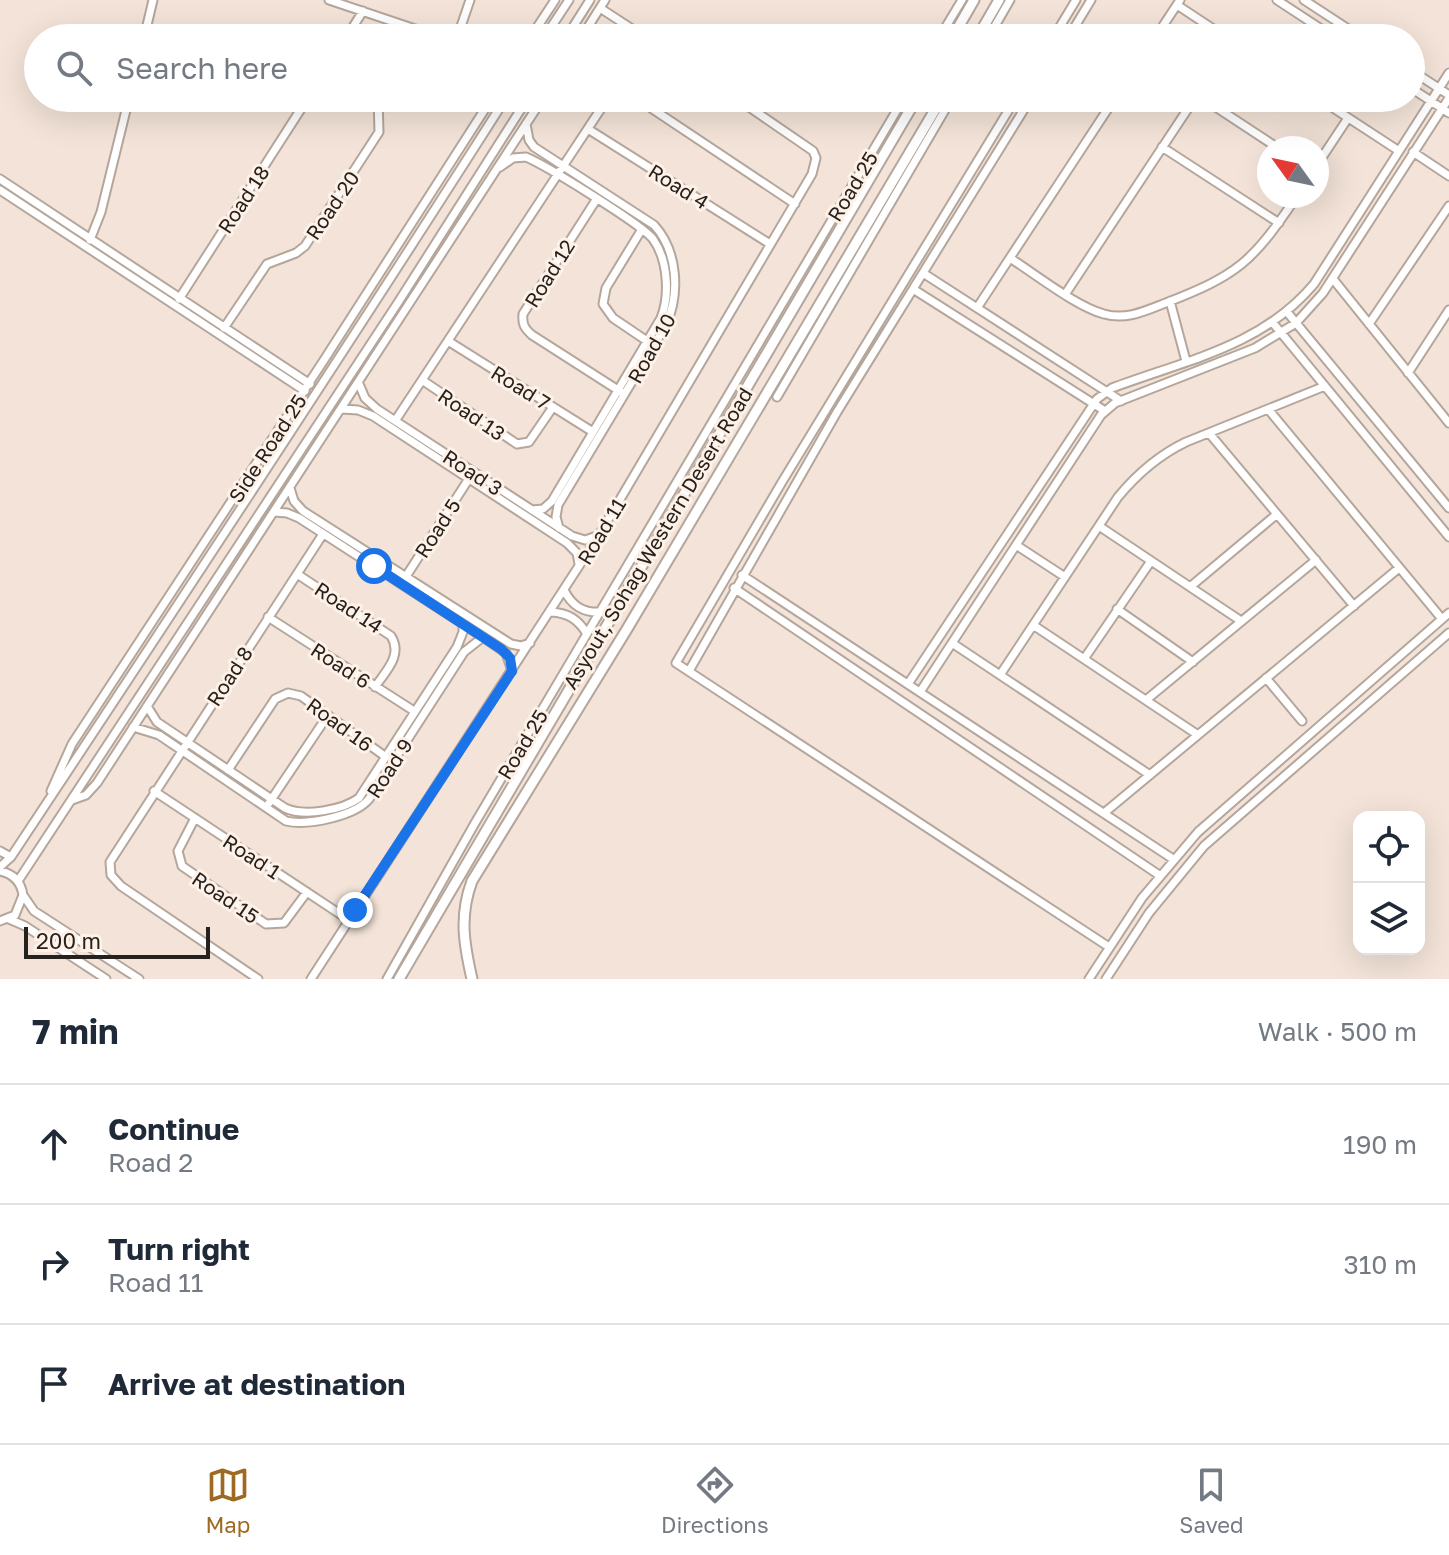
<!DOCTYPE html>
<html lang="en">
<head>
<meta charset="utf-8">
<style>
  :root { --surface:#fff; --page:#f6f6f7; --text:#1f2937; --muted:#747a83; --line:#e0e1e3; --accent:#9e6a22 }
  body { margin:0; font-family:"Golos Text",sans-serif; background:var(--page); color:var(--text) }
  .controls { position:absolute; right:24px; bottom:24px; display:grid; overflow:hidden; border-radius:16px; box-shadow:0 8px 32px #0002 }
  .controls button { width:72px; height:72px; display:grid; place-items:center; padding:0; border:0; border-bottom:2px solid var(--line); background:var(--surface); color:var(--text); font:40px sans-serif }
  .compass { position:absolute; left:1257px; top:136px; width:72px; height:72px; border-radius:50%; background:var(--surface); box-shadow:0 8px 32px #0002; rotate:303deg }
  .scale { position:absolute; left:24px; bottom:20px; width:186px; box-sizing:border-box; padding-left:8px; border:4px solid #27211d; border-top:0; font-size:22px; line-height:28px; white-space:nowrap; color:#27211d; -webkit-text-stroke:6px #fef1e8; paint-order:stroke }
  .stop { position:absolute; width:24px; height:24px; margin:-18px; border:6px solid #1a73e8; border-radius:50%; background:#fff }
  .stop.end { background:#1a73e8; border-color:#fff; box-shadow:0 2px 8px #0008 }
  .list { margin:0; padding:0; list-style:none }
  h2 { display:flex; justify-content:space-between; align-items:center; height:104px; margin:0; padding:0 32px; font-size:34px }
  h2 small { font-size:26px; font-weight:400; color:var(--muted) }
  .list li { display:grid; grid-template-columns:52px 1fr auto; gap:24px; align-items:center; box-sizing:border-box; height:120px; padding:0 32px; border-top:2px solid var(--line) }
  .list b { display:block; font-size:30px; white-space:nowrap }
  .list p { margin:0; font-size:26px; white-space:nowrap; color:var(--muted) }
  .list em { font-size:26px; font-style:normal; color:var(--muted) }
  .icon { flex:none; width:44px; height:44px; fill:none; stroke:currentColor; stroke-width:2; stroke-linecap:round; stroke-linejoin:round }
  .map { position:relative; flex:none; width:1449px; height:979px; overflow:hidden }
  .search { position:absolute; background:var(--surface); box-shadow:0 8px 32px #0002; left:24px; right:24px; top:24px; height:88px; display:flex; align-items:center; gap:20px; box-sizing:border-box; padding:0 28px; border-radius:44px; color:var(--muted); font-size:30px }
  .sheet { height:464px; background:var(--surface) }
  nav { display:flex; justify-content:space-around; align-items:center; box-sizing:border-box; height:112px; border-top:2px solid var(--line); background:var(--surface); font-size:22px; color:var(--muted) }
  nav a { display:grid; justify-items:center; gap:4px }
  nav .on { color:var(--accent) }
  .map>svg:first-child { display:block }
</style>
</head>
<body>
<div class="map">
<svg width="1449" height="979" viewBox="0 0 1449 979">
  <rect width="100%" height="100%" fill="#f3e3d8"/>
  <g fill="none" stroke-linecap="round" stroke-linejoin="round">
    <defs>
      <path id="minor" d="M 329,0 L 442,38
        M 1277,0 L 1335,38
        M 1304,0 L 1362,38
        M 1177,5 L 1227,38
        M 600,8 L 646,38
        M 144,38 L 153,0
        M 346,38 L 363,11
        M 457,38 L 470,0
        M 530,38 L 555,0
        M 544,38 L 569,0
        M 566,38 L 590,0
        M 581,38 L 605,0
        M 939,38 L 962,0
        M 988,38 L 1010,0
        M 1053,38 L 1076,0
        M 1068,38 L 1091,0
        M 1155,38 L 1180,0
        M 1411,70 L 1449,95
        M 1411,88 L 1449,113
        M 636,98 L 795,204
        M 1016,98 L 782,482 L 676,663 L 1109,947
        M 1202,98 L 1278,148
        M 1318,98 L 1399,151
        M 526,124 L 529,140 L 534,147 L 654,225 C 678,251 680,294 666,325 L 558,505 L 556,517 L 559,528
        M 588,129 L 770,244
        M 1162,147 L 1279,223
        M 1413,152 L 1449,176
        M 1317,165 L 1348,118
        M 500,167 L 513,158 L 526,157 C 547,166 641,224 653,239 C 668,260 670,295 661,318 L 552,501 L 543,509 L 532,510
        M 0,179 L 310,384
        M 0,190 L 305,391
        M 596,200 L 523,314 C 522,324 524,328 532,335 L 621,392
        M 642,229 L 606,288 L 603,304 L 613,318 L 647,341
        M 90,240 L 101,212 L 129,98
        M 1010,258 C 1035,274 1077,307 1104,314 C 1125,320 1143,312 1163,304 C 1238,275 1252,263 1297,196
        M 923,273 L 1121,401
        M 1333,279 L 1449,423
        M 913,289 L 1105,411
        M 1066,293 L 1195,98
        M 179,299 L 308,98
        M 1170,301 L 1186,361
        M 977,308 L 1115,98
        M 1287,312 L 1449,508
        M 1273,323 L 1449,537
        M 1369,324 L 1449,206
        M 224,328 L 267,264 L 296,253 L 305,246 L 379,132 L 378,98
        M 448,341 L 593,432
        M 1408,373 L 1449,310
        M 422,380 L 517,444 L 529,442 L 553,407
        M 359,384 L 365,398 L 377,409 L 572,536 L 585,540 L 597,536
        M 777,397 L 952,98
        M 342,409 L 358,410 L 373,416 L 567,543 L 577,553 L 579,564
        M 1268,409 L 1442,619
        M 395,421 L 608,98
        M 1209,433 L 1354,606
        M 290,488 L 294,501 L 303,511 L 511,644 L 521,646 L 530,643
        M 274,512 L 287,513 L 299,518 L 483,637 L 506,653 L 512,671
        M 1099,526 L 1241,621
        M 1016,545 L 1065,577
        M 297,574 L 391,636 C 403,655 386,671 375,687
        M 742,575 L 1173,859
        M 405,578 L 470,477
        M 1190,587 L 1277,514
        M 734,588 L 1159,875
        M 564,590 C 572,606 583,613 601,612
        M 1117,609 L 1193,662
        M 551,612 C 568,613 578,619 587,634
        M 268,617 L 414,711
        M 1033,625 L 1198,735
        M 952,643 L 1150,775
        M 1084,659 L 1151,561
        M 689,671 L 837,412 L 1031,98
        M 1000,675 L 1118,497 C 1137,474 1159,455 1186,442 L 1325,386
        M 1266,678 L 1302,721
        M 908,684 L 1097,399 L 1112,388 C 1186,360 1261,347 1314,284 L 1449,73
        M 920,692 L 1101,415 L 1115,403 L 1255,348 L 1296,323 L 1323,293 L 1449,98
        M 1146,700 L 1316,560
        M 147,706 L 157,722 L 285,808 C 304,817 343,810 359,798 L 457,647 L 463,632 L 463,624
        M 133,727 L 159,735 L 286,821 C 308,826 355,816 369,799 L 464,652 L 483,637
        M 228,770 L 275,699 L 288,693 L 301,696 L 386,757
        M 51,791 L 72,744 L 324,360 L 492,98
        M 154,791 L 349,920
        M 72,800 L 86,795 L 97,783 L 543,98
        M 269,803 L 328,715
        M 1104,813 L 1399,568
        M 195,818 L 178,851 L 182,866 L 266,924 L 284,923 L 307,892
        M 0,851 L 11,857
        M 0,867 L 11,857 C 178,605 344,353 506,98
        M 0,871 C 14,874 21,882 23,895 L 15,915 L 0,921
        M 18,881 L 399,301 L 528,98
        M 23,895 L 34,911 L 139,979
        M 9,919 L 25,926 L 106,979
        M 258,979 L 121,886 L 111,875 L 110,862 L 323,534
        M 311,979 L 599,535 L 812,174 L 816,158 L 813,151 L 736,98
        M 387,979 L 475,823 L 904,98
        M 1089,979 L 1142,898 L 1198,832 L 1449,613
        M 1106,979 L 1149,913 L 1204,846 L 1449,633"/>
      <path id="major" d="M 952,38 L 974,0
        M 977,38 L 999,0
        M 399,979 L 917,98
        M 472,979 C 464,944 459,916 472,881 L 627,629 L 942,98"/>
    </defs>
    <use href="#minor" stroke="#b5a69b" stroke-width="11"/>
    <use href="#major" stroke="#b5a69b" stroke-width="13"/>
    <use href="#minor" stroke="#fff" stroke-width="7"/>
    <use href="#major" stroke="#fff" stroke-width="9"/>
  </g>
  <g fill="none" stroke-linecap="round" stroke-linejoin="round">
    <path stroke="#1a73e8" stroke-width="10" d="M 355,910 L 512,671 L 510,658 L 501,649 L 374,566"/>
  </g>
  <g text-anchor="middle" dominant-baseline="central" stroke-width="6" stroke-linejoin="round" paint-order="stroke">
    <g font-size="20" fill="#27211d" stroke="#fef1e8">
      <text transform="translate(679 186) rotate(32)">Road 4</text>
      <text transform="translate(852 186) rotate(-59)">Road 25</text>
      <text transform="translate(243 199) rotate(-57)">Road 18</text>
      <text transform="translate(332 205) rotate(-56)">Road 20</text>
      <text transform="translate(549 273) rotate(-58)">Road 12</text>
      <text transform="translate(651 348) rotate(-61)">Road 10</text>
      <text transform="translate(521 387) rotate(32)">Road 7</text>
      <text transform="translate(472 414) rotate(34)">Road 13</text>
      <text transform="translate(267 448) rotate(-57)">Side Road 25</text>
      <text transform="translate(473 472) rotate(33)">Road 3</text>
      <text transform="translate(437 528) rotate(-57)">Road 5</text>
      <text transform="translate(601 531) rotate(-59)">Road 11</text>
      <text transform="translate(657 538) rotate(-59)">Asyout, Sohag Western Desert Road</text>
      <text transform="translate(349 607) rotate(33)">Road 14</text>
      <text transform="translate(341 665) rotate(33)">Road 6</text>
      <text transform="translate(229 676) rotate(-57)">Road 8</text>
      <text transform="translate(340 724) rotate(36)">Road 16</text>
      <text transform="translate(522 744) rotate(-59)">Road 25</text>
      <text transform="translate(389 768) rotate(-57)">Road 9</text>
      <text transform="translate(252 856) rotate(33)">Road 1</text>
      <text transform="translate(226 897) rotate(34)">Road 15</text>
    </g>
  </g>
</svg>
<div class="controls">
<button><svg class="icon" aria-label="locate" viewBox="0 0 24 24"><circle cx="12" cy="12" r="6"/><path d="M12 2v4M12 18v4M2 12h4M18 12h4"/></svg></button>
<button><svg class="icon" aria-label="layers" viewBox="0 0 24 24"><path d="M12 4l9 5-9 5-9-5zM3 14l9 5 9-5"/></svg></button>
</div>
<svg class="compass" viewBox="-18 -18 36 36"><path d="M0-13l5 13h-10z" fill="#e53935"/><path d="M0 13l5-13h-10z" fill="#747a83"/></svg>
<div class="scale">200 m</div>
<div class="stop" style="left:374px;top:566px"></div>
<div class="stop end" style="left:355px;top:910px"></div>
<div class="search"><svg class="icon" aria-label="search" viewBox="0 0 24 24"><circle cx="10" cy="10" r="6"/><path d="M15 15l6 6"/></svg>Search here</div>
</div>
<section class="sheet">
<h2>7 min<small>Walk · 500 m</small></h2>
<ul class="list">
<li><svg class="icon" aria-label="ahead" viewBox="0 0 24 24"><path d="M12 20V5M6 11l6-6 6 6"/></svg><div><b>Continue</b><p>Road 2</p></div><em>190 m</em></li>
<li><svg class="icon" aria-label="right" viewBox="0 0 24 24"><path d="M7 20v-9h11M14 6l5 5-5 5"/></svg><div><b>Turn right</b><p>Road 11</p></div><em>310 m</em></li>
<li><svg class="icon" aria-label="arrive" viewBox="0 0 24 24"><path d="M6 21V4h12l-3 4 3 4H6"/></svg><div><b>Arrive at destination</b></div></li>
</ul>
</section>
<nav>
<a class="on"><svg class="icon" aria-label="map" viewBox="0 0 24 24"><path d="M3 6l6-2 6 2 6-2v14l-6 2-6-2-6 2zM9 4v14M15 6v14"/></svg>Map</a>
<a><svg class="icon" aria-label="directions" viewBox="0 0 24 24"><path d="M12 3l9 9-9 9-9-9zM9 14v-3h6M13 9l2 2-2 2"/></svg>Directions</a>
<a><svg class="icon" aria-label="saved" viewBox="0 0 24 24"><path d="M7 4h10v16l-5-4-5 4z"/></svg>Saved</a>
</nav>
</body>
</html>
